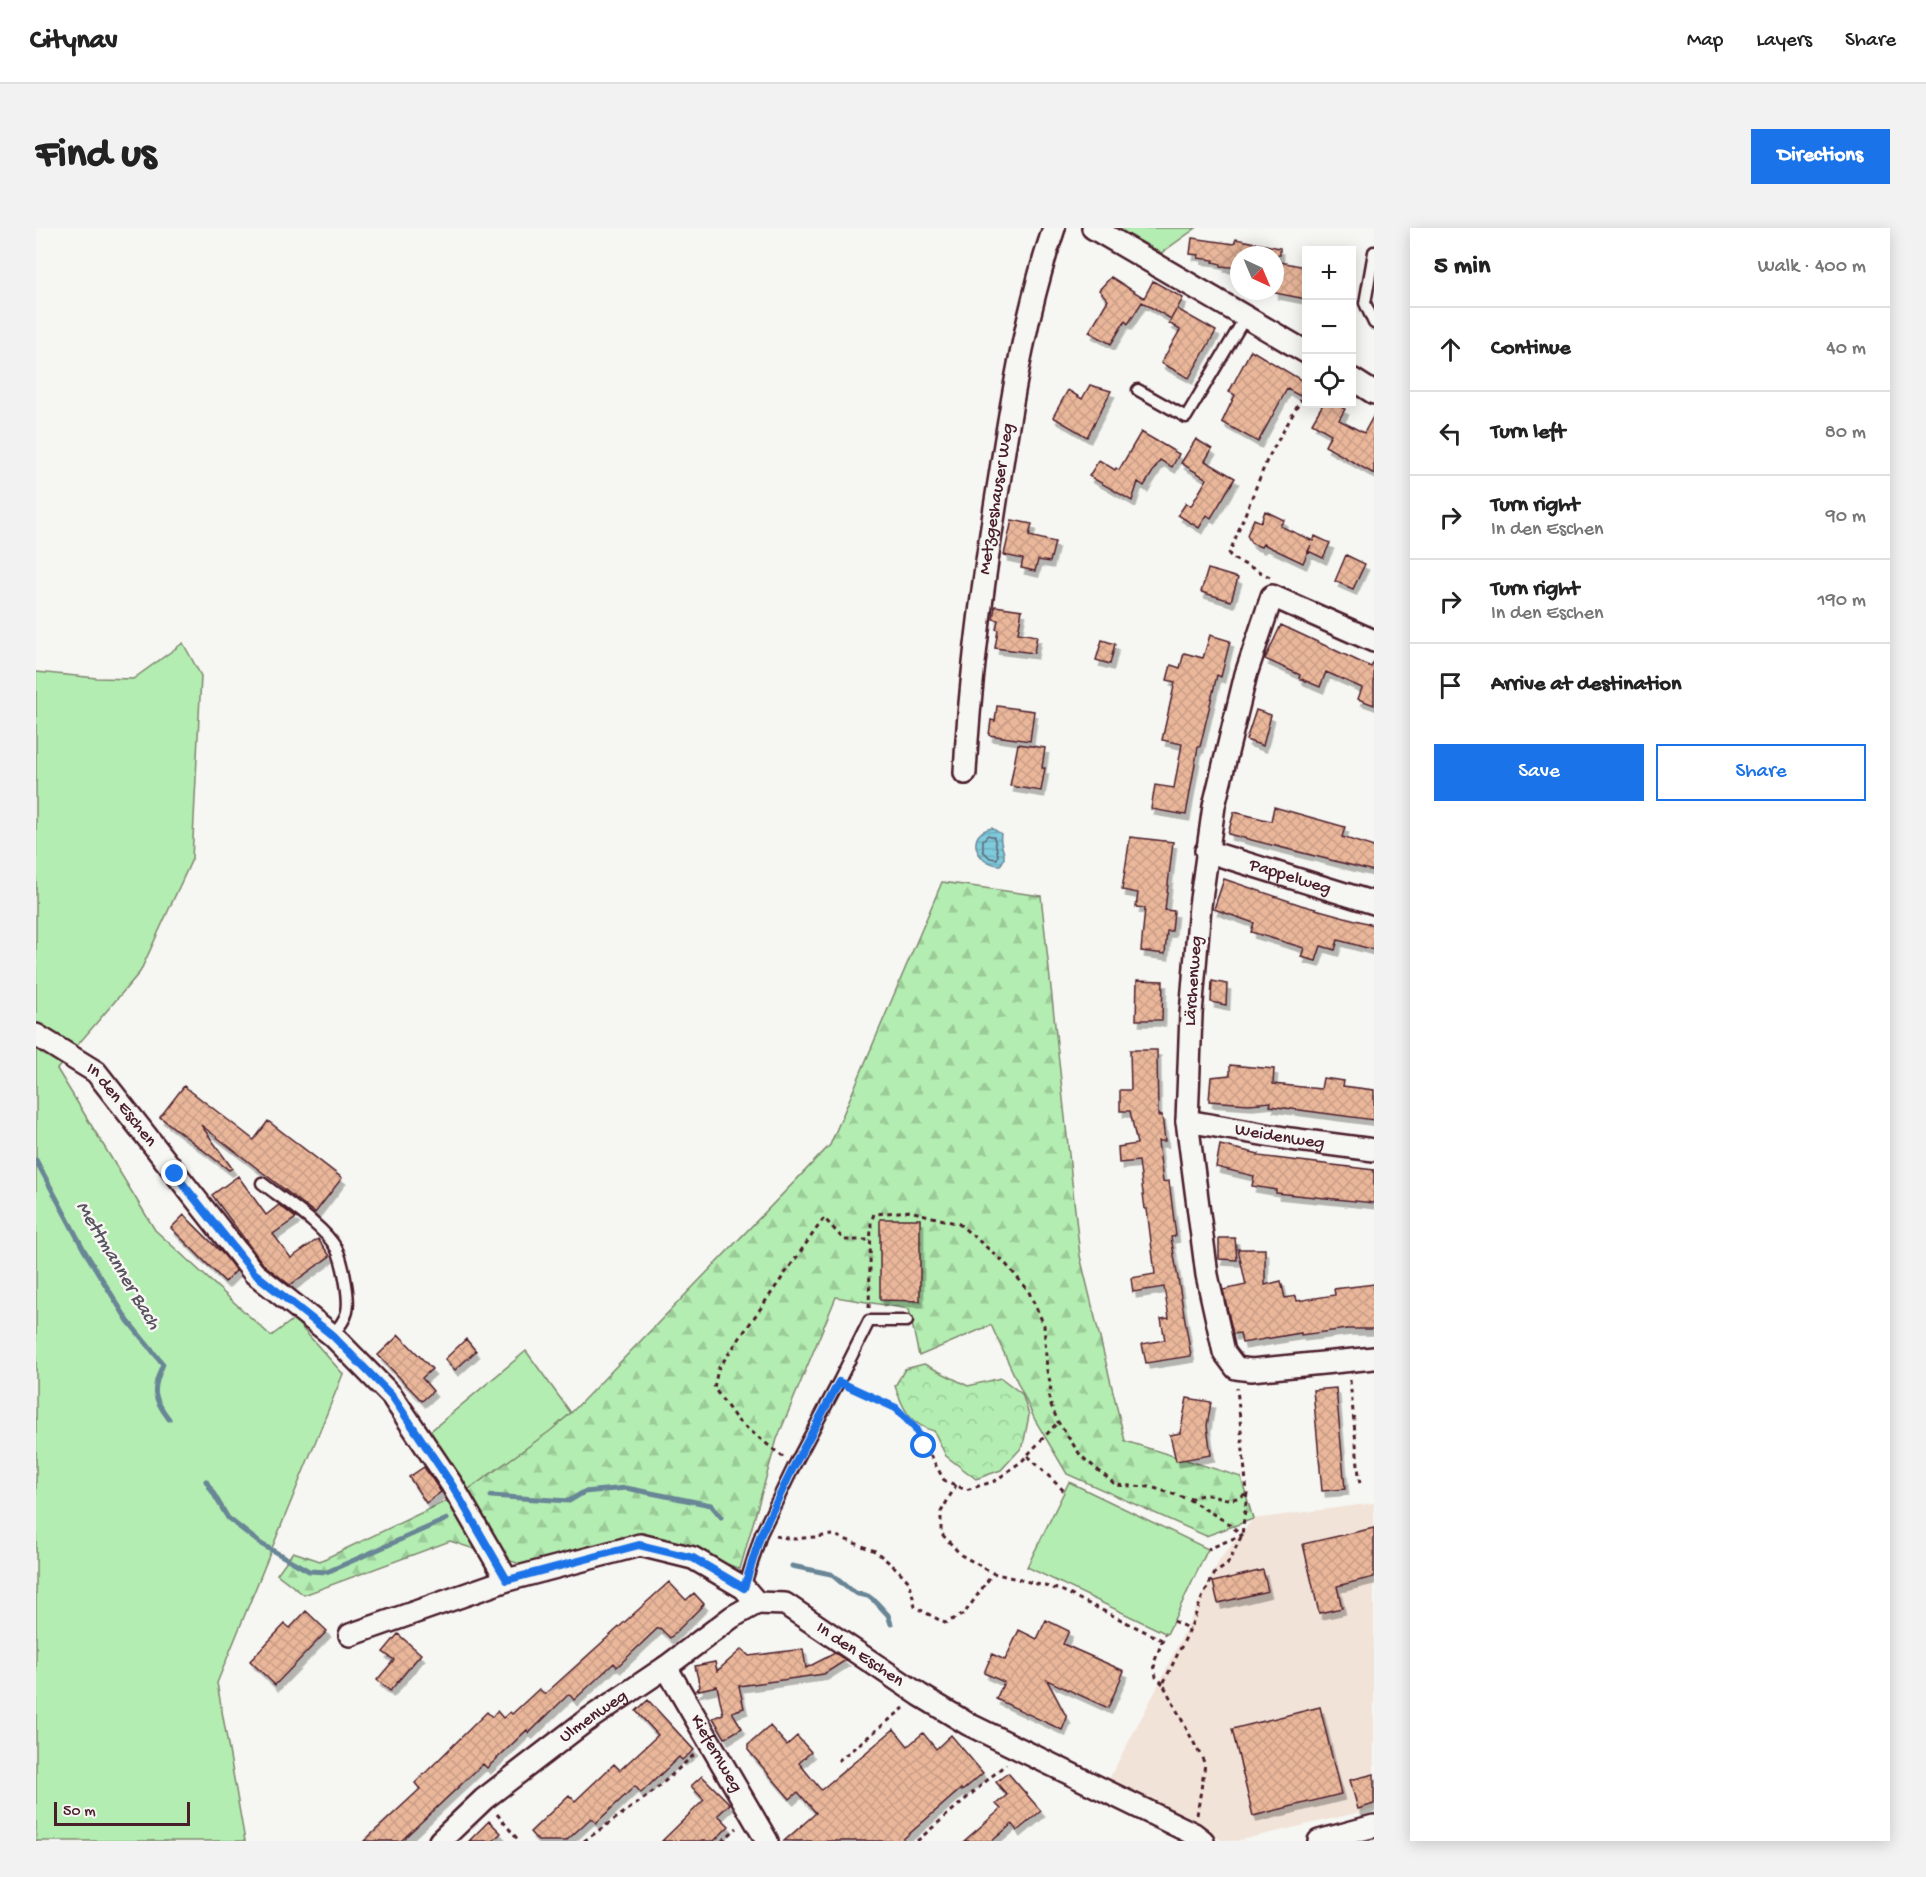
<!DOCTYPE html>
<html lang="en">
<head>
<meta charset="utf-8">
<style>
  :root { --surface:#fff; --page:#f2f2f2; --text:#222; --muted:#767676; --line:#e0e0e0; --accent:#1a73e8 }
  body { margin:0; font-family:"Gochi Hand",sans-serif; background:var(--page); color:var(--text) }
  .controls { position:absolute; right:18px; top:18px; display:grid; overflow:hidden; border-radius:0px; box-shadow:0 3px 15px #0003 }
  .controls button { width:54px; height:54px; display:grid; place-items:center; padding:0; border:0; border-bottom:2px solid var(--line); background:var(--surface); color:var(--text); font:30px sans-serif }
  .compass { position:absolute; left:1194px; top:18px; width:54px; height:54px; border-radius:50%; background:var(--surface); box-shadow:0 3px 15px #0003; rotate:136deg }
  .scale { position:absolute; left:18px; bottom:15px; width:136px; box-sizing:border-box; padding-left:6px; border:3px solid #4a1f2b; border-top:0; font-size:16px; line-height:21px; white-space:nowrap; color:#4a1f2b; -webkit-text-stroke:4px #f6f6f2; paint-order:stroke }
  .stop { position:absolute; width:18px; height:18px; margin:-14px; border:4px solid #1a73e8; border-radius:50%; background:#fff }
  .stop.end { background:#1a73e8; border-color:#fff; box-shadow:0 2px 6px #0008 }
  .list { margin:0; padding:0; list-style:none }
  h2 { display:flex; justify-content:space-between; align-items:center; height:78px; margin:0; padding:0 24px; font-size:26px }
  h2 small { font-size:20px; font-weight:400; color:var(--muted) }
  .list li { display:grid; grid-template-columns:39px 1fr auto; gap:18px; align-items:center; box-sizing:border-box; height:84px; padding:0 24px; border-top:2px solid var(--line) }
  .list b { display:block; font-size:22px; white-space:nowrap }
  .list p { margin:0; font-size:20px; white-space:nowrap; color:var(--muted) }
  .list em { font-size:20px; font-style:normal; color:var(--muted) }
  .actions { display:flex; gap:12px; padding:18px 24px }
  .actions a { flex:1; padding:14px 0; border:2px solid var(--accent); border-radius:0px; text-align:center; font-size:21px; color:var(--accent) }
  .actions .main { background:var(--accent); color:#fff }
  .icon { flex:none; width:33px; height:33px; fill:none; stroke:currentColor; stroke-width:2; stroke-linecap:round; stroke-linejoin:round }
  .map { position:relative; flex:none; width:1338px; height:1613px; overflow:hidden; border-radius:0px }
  header { display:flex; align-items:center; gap:36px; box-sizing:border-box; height:84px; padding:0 30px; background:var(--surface); border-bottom:2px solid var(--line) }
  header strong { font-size:28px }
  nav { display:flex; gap:33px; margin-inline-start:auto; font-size:21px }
  .intro { display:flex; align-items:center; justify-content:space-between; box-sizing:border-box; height:144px; padding:0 36px }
  h1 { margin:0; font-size:42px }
  .button { padding:15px 27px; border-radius:0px; background:var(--accent); color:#fff; font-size:21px; font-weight:700 }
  main { display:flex; gap:36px; padding:0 36px }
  aside { flex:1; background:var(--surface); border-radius:0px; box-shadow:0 3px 15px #0003 }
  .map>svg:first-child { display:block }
</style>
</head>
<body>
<header>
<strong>Citynav</strong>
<nav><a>Map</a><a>Layers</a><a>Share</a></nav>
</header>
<div class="intro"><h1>Find us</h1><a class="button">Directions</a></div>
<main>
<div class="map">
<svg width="1338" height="1613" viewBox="0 0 1338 1613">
  <defs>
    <pattern id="forest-firs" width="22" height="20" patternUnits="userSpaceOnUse" patternTransform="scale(1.5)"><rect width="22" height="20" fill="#b3edb1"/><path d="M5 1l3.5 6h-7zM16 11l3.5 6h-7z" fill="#9bcb98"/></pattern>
    <pattern id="park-crowns" width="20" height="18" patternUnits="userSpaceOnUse" patternTransform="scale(1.5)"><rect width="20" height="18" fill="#b3edb1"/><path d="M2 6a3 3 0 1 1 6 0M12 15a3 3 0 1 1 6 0" fill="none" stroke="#9bcb98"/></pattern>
    <pattern id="water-rules" width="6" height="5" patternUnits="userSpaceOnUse" patternTransform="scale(1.5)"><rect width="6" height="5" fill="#7ecbdd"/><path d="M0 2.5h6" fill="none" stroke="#6eaebe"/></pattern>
    <pattern id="building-cross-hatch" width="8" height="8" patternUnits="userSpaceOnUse" patternTransform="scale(1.5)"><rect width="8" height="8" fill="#eab79b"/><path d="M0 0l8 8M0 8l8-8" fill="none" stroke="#ca9d86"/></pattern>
    <filter id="shadow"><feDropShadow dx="3.5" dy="6" stdDeviation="0" flood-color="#0004"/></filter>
  </defs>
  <rect width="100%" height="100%" fill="#f6f6f2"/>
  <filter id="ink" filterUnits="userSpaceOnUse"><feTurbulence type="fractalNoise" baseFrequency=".0167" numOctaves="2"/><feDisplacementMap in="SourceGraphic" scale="12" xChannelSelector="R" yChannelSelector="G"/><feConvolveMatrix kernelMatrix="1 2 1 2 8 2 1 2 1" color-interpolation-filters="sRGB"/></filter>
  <g filter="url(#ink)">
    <path fill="#f2e3d8" d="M 1338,1275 L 1338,1581 L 1200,1613 L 1187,1613 L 1071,1555 L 1120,1462 L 1184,1331 L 1217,1291 Z"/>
    <path fill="#b3edb1" stroke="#7e866e" stroke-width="1.5" d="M 1081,0 L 1160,0 L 1125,25 Z
      M 147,415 L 165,448 L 156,631 L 104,744 L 21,841 L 119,1002 L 235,1108 L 258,1091 L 307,1146 L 181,1455 L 209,1613 L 0,1613 L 0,444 L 61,450 L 97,451 Z
      M 490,1123 L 535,1185 L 515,1203 L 429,1264 L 391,1206 Z
      M 1033,1254 L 1172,1321 L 1131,1406 L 991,1339 Z"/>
    <path fill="url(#forest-firs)" stroke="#7e866e" stroke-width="1.5" d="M 906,654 L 1005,668 L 1044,1028 L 1089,1213 L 1205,1249 L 1217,1291 L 1170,1308 L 1031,1246 L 999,1192 L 955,1097 L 883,1128 L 873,1081 L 800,1069 L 741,1211 L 704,1341 L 619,1309 L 487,1337 L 414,1313 L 268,1367 L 241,1346 L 257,1324 L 284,1333 L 429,1264 L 514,1203 L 535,1185 L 794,917 Z"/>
    <path fill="url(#park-crowns)" stroke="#7e866e" stroke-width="1.5" d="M 888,1136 L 932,1158 L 965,1150 L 986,1166 L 993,1187 L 987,1218 L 965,1242 L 940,1251 L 910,1228 L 898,1203 C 874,1197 867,1181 859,1158 L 869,1141 Z"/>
    <path fill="url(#water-rules)" stroke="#698696" stroke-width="1.5" d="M 956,600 L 965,606 C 962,619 974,627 964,637 C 939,636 929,605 956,600 Z"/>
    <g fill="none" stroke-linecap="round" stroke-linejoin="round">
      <path stroke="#5f6472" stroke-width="1.5" d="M 952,607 L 958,609 L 962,627 L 961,631 L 954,630 L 947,623 L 947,612 Z"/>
      <path stroke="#698696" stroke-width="5" d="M 0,932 L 48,1022 L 92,1093 L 127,1136 C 116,1161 116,1169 133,1191
        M 170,1253 L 192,1290 L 225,1316 L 273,1343 L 291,1344 L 411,1291
        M 455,1268 L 533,1273 L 548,1264 L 590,1260 L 675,1277 L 685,1289
        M 756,1338 L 795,1346 L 814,1362 L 822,1366 L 832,1368 L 840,1374 L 852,1387 L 855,1396"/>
    </g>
    <path fill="url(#building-cross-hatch)" stroke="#4a1f2b" stroke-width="1.5" filter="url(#shadow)" d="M 1156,10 L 1198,16 L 1200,11 L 1244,20 L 1244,27 L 1203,27 L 1203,40 L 1185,38 L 1185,36 L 1177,34 L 1178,32 L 1162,30 L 1163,27 L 1154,26 Z
      M 1239,33 L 1270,39 L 1270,71 L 1239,65 Z
      M 1075,49 L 1108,70 L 1117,53 L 1147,70 L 1141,81 L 1180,103 L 1153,150 L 1125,135 L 1144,102 L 1133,95 L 1140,82 L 1135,91 L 1106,74 L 1092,96 L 1089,93 L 1075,116 L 1053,104 L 1072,72 L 1063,62 Z
      M 1215,122 L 1270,155 L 1264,168 L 1251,161 L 1222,214 L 1186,194 L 1199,167 L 1193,164 Z
      M 1054,157 L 1075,163 L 1051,209 L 1017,189 L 1032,162 L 1046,171 Z
      M 1287,176 L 1299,176 L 1309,181 L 1303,192 L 1328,205 L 1338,187 L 1338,246 L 1289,218 L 1295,206 L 1276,195 Z
      M 1105,204 L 1143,226 L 1136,239 L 1124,232 L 1108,258 L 1102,254 L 1096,273 L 1053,248 L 1063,232 L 1079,242 L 1080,240 L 1083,242 Z
      M 1160,211 L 1176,221 L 1169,233 L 1199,250 L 1175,290 L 1171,287 L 1163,300 L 1142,287 L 1150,275 L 1155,278 L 1171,251 L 1145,235 Z
      M 1229,283 L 1248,292 L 1244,298 L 1277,313 L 1279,308 L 1294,315 L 1287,330 L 1272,323 L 1275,317 L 1267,335 L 1227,316 L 1225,319 L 1215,315 L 1211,307 L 1218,291 L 1225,294 Z
      M 976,292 L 996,296 L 993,308 L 1019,314 L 1014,334 L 1002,332 L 999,343 L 985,340 L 987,331 L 968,327 Z
      M 1310,327 L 1329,336 L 1317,361 L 1299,353 Z
      M 1172,341 L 1202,350 L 1195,373 L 1165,364 Z
      M 959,378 L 986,382 L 982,405 L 1001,408 L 998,425 L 959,420 L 962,402 L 960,401 L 962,392 L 957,391 Z
      M 1245,397 L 1335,439 L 1338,433 L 1338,477 L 1322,471 L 1326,460 L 1290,444 L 1284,459 L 1263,450 L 1264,447 L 1229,431 Z
      M 1174,407 L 1194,413 L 1185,449 L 1181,447 L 1164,519 L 1162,519 L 1150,587 L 1115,581 L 1119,557 L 1138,560 L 1146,516 L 1126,512 L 1139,454 L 1131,452 L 1135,437 L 1144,440 L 1148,425 L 1167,430 Z
      M 1066,412 L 1079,416 L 1074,436 L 1060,432 Z
      M 961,478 L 998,483 L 994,513 L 953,507 L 955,492 L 959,493 Z
      M 1220,482 L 1235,487 L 1227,518 L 1210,512 Z
      M 982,516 L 1009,520 L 1006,540 L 1009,540 L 1005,563 L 974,558 Z
      M 1238,579 L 1309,599 L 1306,609 L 1338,619 L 1338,643 L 1192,606 L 1198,584 L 1235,593 Z
      M 1094,609 L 1137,614 L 1129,682 L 1138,683 L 1136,703 L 1131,703 L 1129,726 L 1105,723 L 1109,680 L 1100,679 L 1102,665 L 1086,662 Z
      M 1188,651 L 1265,677 L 1338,697 L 1338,722 L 1302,712 L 1299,722 L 1285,718 L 1280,733 L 1265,729 L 1268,720 L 1215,704 L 1218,695 L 1178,681 Z
      M 1101,752 L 1127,753 L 1126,792 L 1100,792 Z
      M 1176,753 L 1191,756 L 1190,777 L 1175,774 Z
      M 1094,822 L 1121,822 L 1122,888 L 1126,887 L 1129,913 L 1122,913 L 1127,954 L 1133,953 L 1140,1008 L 1135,1009 L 1155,1128 L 1110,1135 L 1106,1116 L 1129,1112 L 1125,1091 L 1133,1090 L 1128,1059 L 1097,1064 L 1095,1050 L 1119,1046 L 1111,981 L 1109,981 L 1103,933 L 1083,935 L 1082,919 L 1101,916 L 1094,883 L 1084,883 L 1084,862 L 1095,862 Z
      M 1194,837 L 1238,841 L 1237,856 L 1285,861 L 1287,850 L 1308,853 L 1307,858 L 1338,862 L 1338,892 L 1234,878 L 1235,874 L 1213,876 L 1173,873 L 1175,849 L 1194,847 Z
      M 148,858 L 218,912 L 232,893 L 306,950 L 279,985 L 165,897 L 196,940 L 193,942 L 124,889 Z
      M 1184,917 L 1223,926 L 1222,928 L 1338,942 L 1338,975 L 1240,965 L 1240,962 L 1216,958 L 1218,948 L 1180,939 Z
      M 202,948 L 230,987 L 243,977 L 260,990 L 237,1006 L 255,1030 L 282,1011 L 294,1028 L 254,1057 L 227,1036 L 176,967 Z
      M 148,987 L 189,1028 L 200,1043 L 189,1054 L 135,1000 Z
      M 844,991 L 884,991 L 884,1073 L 844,1072 Z
      M 1183,1010 L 1199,1010 L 1201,1032 L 1183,1031 Z
      M 1202,1021 L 1229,1021 L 1229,1057 L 1245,1053 L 1249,1070 L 1260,1068 L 1261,1073 L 1299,1067 L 1298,1061 L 1338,1056 L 1338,1101 L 1311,1101 L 1265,1107 L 1265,1105 L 1206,1115 L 1204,1105 L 1197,1106 L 1187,1062 L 1210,1057 Z
      M 363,1107 L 396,1141 L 386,1150 L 397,1163 L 386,1173 L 342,1127 Z
      M 430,1111 L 440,1123 L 419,1142 L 409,1131 Z
      M 1300,1160 L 1309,1261 L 1286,1263 L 1277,1162 Z
      M 1151,1170 L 1175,1174 L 1171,1198 L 1175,1227 L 1140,1233 L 1134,1207 L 1144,1205 Z
      M 388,1239 L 405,1264 L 390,1275 L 373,1249 Z
      M 1338,1300 L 1338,1349 L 1301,1358 L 1306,1380 L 1283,1385 L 1267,1316 Z
      M 1227,1342 L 1232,1363 L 1182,1375 L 1177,1354 Z
      M 633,1354 L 650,1372 L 658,1365 L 668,1376 L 634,1410 L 624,1400 L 621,1401 L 581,1439 L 578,1435 L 538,1472 L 533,1466 L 493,1505 L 491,1502 L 451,1540 L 447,1536 L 365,1613 L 328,1613 L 384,1561 L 379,1555 L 451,1484 L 456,1489 L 461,1483 L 467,1490 L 474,1484 L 476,1486 L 503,1461 L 509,1466 Z
      M 270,1383 L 291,1403 L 239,1457 L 214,1433 L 249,1396 L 254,1400 Z
      M 1010,1392 L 1033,1403 L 1027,1416 L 1088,1443 L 1072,1480 L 1011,1452 L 1031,1490 L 1026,1502 L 960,1471 L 968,1454 L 948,1445 L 956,1426 L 969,1432 L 983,1402 L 1001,1411 Z
      M 362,1406 L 385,1426 L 354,1463 L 341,1452 L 358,1432 L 347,1424 Z
      M 706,1421 L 713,1428 L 767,1421 L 770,1440 L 799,1425 L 810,1432 L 788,1446 L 703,1458 L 708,1480 L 696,1484 L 706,1500 L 689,1510 L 677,1490 L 687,1486 L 681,1458 L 659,1463 L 664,1459 L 659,1438 L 679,1434 L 681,1443 Z
      M 612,1472 L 658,1522 L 646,1532 L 643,1529 L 605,1565 L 599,1558 L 560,1595 L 555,1590 L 530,1613 L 502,1613 L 494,1604 L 533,1567 L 539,1573 L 578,1536 L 584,1542 L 622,1507 L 600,1483 Z
      M 1284,1479 L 1305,1566 L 1217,1588 L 1196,1501 Z
      M 734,1498 L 751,1517 L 761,1508 L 775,1524 L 763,1535 L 785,1562 L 858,1501 L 872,1518 L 887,1505 L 900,1521 L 915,1507 L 947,1545 L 926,1563 L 925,1561 L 865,1613 L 748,1613 L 780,1585 L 762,1564 L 754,1571 L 712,1522 L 712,1517 Z
      M 972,1545 L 1005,1583 L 981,1603 L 976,1596 L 956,1613 L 928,1613 L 965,1581 L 960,1576 L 971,1567 L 960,1554 Z
      M 1338,1546 L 1338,1576 L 1322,1581 L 1314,1552 Z
      M 666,1548 L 694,1576 L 682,1587 L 693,1598 L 678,1613 L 626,1613 L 668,1572 L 655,1558 Z
      M 453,1593 L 465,1605 L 457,1613 L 433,1613 Z"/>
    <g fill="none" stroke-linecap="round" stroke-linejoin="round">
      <defs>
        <path id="service" d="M 1338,24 L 1329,75 L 1338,95
          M 1102,162 L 1150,189 L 1210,88
          M 226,955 C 246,971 288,998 300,1020 C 306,1031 308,1044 310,1056 C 314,1081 313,1089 296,1107
          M 708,1360 L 725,1306 L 758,1238 L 803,1153 L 833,1093 L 871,1093"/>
        <g id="minor">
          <path d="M 1057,0 L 1270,124"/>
          <path d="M 1316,151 L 1338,165"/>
          <path d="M 1338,413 L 1236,368 L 1210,446 L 1178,578 L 1164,678 L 1155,786 L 1151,893 L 1171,1047 L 1188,1124 L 1200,1140 L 1215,1142 L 1338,1130"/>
          <path id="s1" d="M 929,545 C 934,445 948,346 964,248 C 977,164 991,80 1018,0"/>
          <path id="s2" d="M 1170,623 L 1338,675"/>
          <path id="s3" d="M 0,807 L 60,844 L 218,1045 L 296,1107 L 356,1168 L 416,1257 L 471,1352"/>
          <path id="s4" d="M 1151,893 L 1254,911 L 1338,922"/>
          <path id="s5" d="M 314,1407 L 471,1352 L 604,1317 L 657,1330 L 708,1360 L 721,1375 L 749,1376 L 884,1467 L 932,1496 L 1158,1606 L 1167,1613"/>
          <path id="s6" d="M 630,1439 L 731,1613"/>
          <path id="s7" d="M 404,1613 L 448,1571 L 547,1495 L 630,1439 L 696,1389 L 721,1375"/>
          <path d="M 1283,1613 L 1338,1598"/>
        </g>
      </defs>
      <use href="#service" stroke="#4a1f2b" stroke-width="15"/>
      <use href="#minor" stroke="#4a1f2b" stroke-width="26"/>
      <path stroke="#4a1f2b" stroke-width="3" stroke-dasharray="4.5 4.5" stroke-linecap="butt" d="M 1234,349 L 1196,330 L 1193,326 L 1231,232 L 1270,163
        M 833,1080 L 835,994 L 838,986 L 874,983 L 923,996 L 968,1034 L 992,1062 L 1008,1097 L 1011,1143 L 1015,1157 L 1013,1172 L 1022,1194 L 1045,1228 L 1080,1257 L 1115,1259 L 1152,1271 L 1192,1295 L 1206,1307 L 1172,1321
        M 1314,1152 L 1324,1258
        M 815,1159 L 860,1180 L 879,1200 L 908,1252 L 930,1262 L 959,1253 L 986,1233 L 1022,1194
        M 992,1228 L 1028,1263
        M 747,1229 L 701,1192 L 678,1160 L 682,1141 L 788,990 L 808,1012 L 835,1012
        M 920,1257 L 905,1284 L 905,1305 L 925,1327 L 957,1345 L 1025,1362 L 1126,1412
        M 1153,1271 C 1157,1270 1163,1267 1168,1267 C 1186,1266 1191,1278 1211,1265
        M 739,1308 L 758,1311 L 798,1307 L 839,1323 L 862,1342 L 874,1355 L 879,1379 L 909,1395 L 928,1386 L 957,1345
        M 1137,1393 L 1154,1401
        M 1127,1456 L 1120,1449 L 1118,1435 L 1129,1406
        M 802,1533 L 868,1480
        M 461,1586 L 483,1613
        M 1161,1587 L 1169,1536 L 1127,1456 L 1154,1401 L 1166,1370 L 1179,1345 L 1191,1337 L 1206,1307 L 1211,1265 L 1201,1160
        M 548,1613 L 617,1564 L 660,1525
        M 686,1613 L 701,1600
        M 881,1613 L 970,1536"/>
      <use href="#service" stroke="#f6f6f2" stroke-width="10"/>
      <use href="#minor" stroke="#f6f6f2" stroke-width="21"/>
    </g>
  </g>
  <g fill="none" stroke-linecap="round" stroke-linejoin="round" filter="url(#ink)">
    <path stroke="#1a73e8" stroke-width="8" d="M 139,946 L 218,1045 L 296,1107 L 356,1168 L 416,1257 L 471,1352 L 603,1317 L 657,1330 L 708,1360 L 725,1306 L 758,1238 L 803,1154 L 860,1180 L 879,1200 L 888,1218"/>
  </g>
  <g text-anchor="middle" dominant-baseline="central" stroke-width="5" stroke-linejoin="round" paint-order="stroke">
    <g font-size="18" fill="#4a1f2b" stroke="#f6f6f2">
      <text stroke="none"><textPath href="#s1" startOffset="276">Metzgeshauser Weg</textPath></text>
      <text stroke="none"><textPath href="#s2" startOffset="88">Pappelweg</textPath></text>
      <text transform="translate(1158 753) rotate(-86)">Lärchenweg</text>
      <text stroke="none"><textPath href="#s3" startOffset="112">In den Eschen</textPath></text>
      <text stroke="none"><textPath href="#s4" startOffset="94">Weidenweg</textPath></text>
      <text stroke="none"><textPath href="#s5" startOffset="556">In den Eschen</textPath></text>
      <text stroke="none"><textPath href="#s7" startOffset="198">Ulmenweg</textPath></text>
      <text stroke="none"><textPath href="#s6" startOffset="100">Kiefernweg</textPath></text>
    </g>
    <g font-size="20" font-style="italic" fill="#5a5360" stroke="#f6f6f2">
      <text transform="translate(81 1038) rotate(59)">Mettmanner Bach</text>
    </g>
  </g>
</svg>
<div class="controls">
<button>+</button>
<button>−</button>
<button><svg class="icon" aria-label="locate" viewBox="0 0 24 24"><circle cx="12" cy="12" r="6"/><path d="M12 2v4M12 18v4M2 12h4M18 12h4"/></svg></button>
</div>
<svg class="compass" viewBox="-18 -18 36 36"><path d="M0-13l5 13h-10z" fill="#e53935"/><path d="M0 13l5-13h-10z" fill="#767676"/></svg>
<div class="scale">50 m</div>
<div class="stop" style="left:888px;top:1218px"></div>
<div class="stop end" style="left:139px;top:946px"></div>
</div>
<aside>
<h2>5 min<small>Walk · 400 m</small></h2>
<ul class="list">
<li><svg class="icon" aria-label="ahead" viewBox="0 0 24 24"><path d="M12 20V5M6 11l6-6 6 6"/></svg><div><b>Continue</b></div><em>40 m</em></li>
<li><svg class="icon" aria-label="left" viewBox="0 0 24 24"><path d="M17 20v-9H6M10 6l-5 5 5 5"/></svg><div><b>Turn left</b></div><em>80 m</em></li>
<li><svg class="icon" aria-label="right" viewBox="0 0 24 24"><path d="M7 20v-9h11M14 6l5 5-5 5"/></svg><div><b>Turn right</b><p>In den Eschen</p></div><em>90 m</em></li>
<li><svg class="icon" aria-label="right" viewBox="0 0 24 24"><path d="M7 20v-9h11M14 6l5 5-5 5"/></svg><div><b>Turn right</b><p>In den Eschen</p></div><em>190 m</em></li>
<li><svg class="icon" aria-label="arrive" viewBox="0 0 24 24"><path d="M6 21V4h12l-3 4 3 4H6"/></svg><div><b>Arrive at destination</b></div></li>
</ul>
<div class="actions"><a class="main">Save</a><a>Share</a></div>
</aside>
</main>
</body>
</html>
